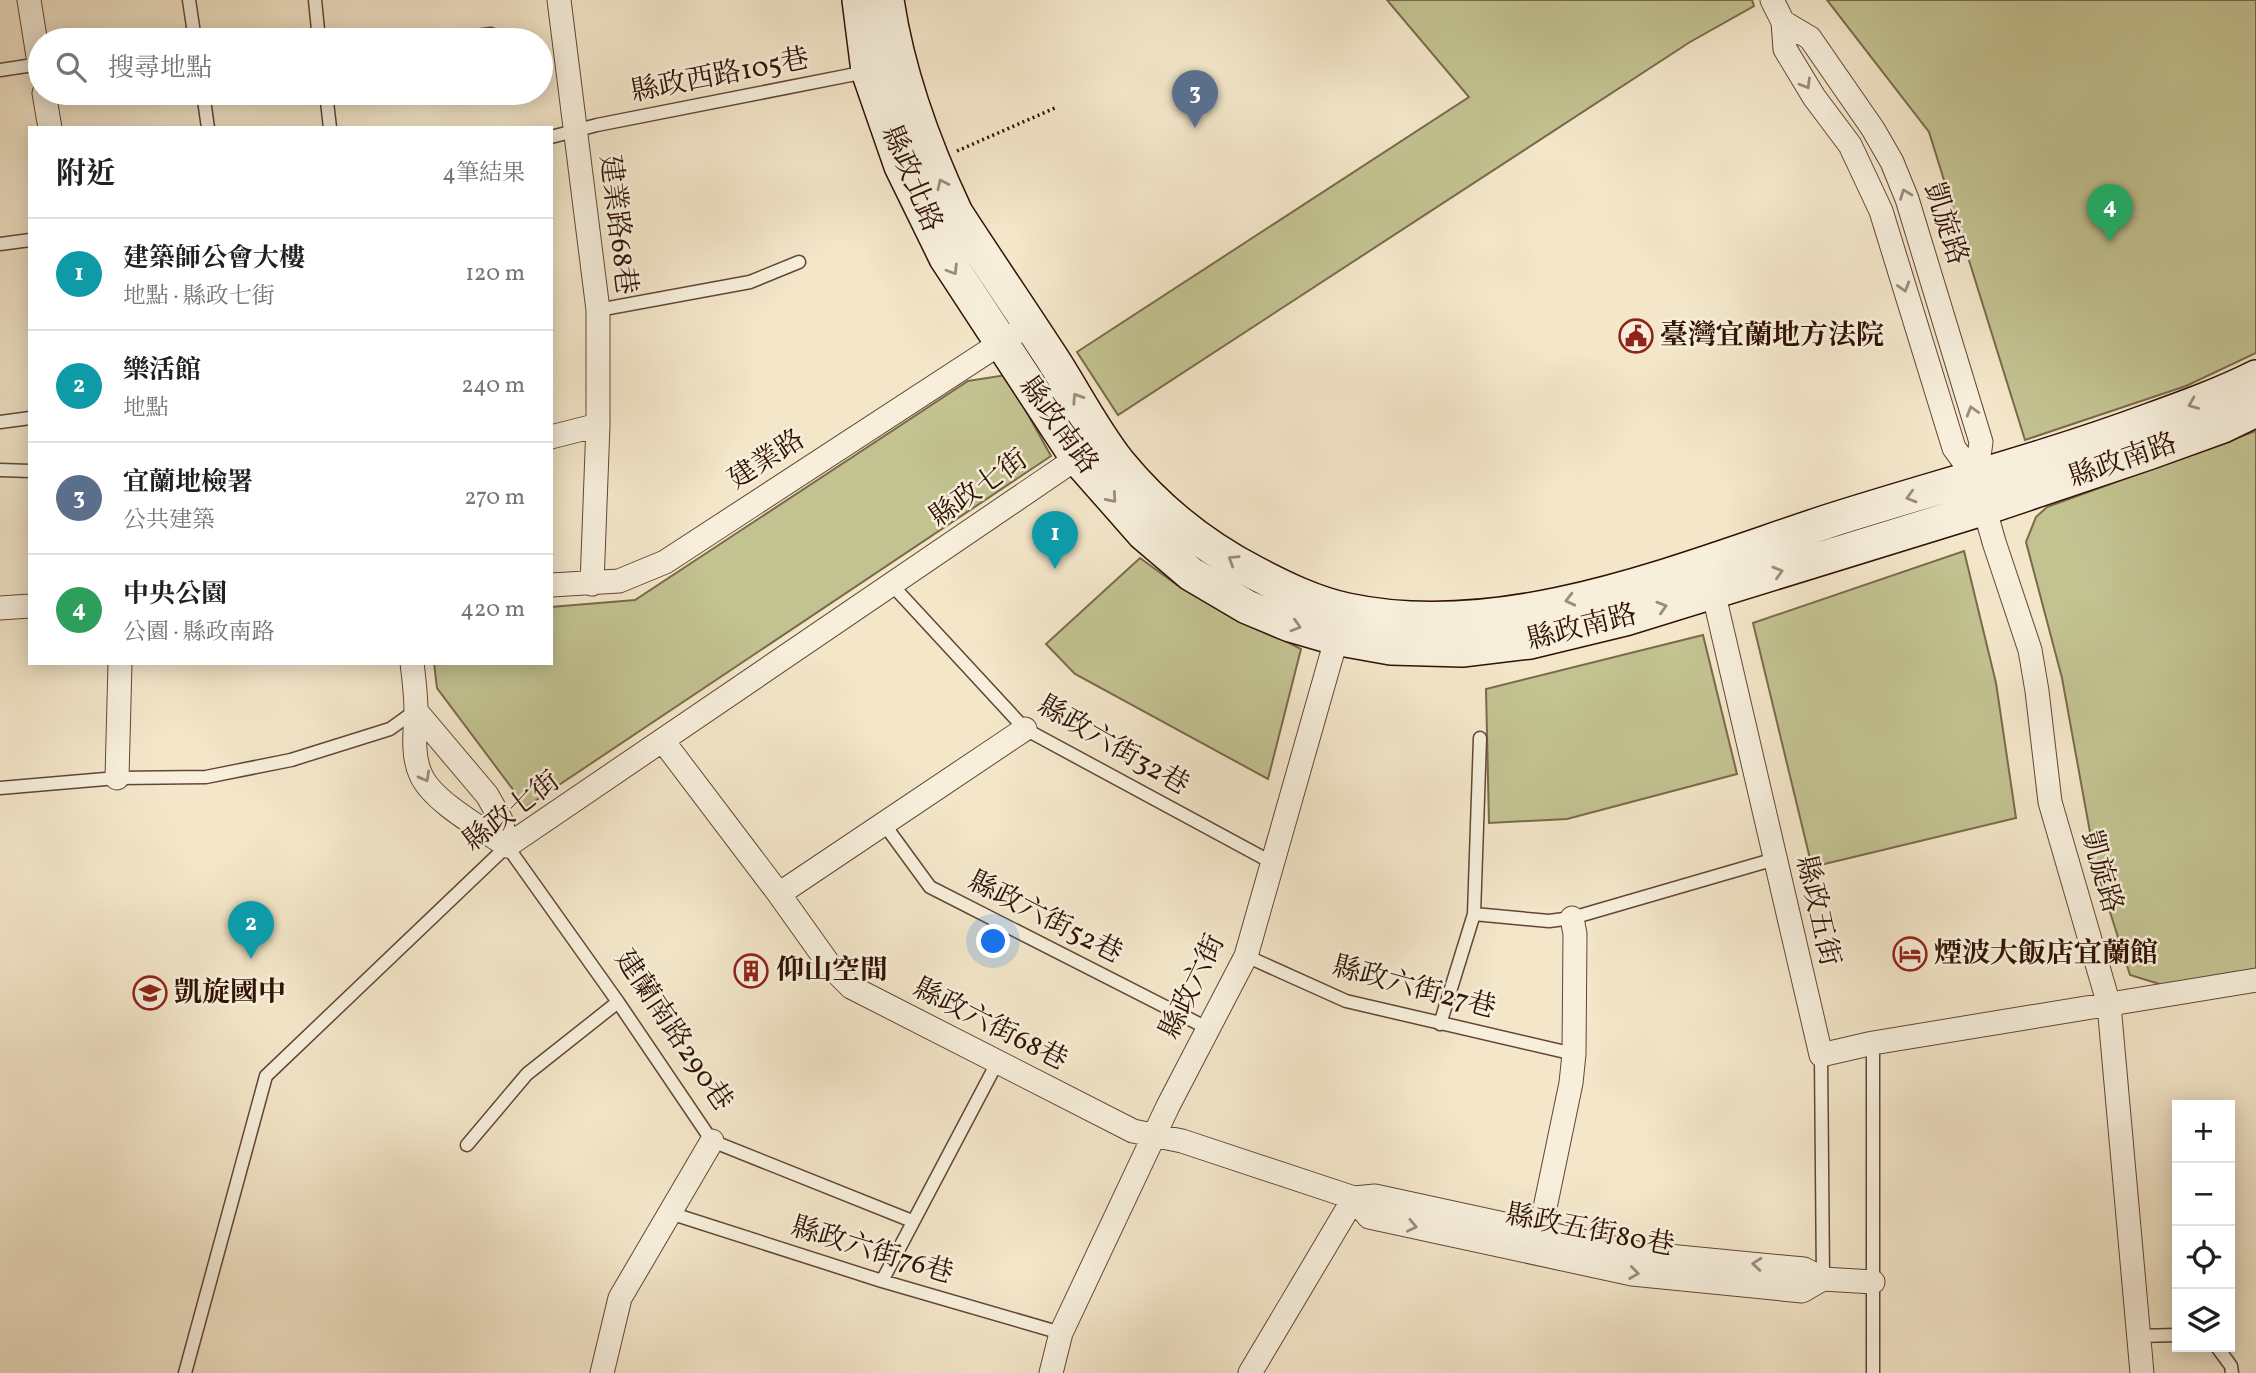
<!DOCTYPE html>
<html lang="zh-TW">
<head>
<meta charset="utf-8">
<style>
  :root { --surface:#fff; --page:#f2f2f2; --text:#202124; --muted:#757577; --line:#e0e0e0; --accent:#0b8043 }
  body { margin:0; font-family:Vollkorn,"Noto Serif TC",serif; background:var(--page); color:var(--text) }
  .controls { position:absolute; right:21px; bottom:21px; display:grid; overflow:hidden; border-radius:0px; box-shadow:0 4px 18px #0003 }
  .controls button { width:63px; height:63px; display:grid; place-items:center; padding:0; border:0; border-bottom:2px solid var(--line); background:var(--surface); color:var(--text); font:35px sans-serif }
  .you { position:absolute; left:994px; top:942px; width:24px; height:24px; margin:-18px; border:5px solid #fff; border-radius:50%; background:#1a73e8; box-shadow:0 0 0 10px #1a73e833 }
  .badge { display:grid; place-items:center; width:46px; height:46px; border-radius:50%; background:var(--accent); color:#fff; font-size:23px; font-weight:700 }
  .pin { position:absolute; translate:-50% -58px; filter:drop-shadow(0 2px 4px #0008) }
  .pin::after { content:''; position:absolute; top:37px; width:24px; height:21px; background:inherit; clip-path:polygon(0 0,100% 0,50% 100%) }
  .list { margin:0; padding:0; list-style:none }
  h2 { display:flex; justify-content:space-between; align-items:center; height:91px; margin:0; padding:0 28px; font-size:30px }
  h2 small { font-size:23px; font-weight:400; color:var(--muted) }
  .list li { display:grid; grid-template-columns:46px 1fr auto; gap:21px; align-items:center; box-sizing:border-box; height:112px; padding:0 28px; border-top:2px solid var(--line) }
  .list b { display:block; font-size:26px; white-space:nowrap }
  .list p { margin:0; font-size:23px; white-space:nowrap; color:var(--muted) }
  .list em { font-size:23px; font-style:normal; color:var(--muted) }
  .icon { flex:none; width:38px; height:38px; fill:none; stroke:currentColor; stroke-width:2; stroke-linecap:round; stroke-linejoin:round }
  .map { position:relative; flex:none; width:2256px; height:1373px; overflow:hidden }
  .search { position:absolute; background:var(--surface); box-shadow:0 4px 18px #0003; left:28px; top:28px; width:525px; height:77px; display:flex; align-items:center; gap:18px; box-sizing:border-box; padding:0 24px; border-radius:38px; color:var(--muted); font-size:26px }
  .panel { position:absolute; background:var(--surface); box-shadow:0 4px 18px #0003; left:28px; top:126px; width:525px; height:539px; border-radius:0px }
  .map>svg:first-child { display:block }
</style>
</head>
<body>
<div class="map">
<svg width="2256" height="1373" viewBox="0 0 2256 1373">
  <rect width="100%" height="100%" fill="#f3e6c9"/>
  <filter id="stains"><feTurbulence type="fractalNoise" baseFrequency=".00286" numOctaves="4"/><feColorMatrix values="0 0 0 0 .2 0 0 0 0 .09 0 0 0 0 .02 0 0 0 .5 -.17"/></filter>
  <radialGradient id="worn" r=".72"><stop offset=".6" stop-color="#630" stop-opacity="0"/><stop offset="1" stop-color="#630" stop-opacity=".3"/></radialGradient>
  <path fill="#c3c291" stroke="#7a6a4a" stroke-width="2" d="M 1387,0 L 1752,0 L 1754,6 L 1690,42 L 1118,415 L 1077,352 L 1469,97 Z
    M 1827,0 L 2256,0 L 2256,353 L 2186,386 L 2025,440 L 1929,132 Z
    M 1006,375 L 1051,456 L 526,807 L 437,688 L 434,663 L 551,663 L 551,607 L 635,600 L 968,381 Z
    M 2256,431 L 2256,969 L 2169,987 L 2130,975 L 2097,871 L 2062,678 L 2026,542 L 2036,517 L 2047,507 Z
    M 1964,551 L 1996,683 L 2016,818 L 1812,867 L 1753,623 Z
    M 1140,558 L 1177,585 L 1301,649 L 1268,779 L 1075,674 L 1046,644 Z
    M 1703,635 L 1737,774 L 1567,819 L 1489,823 L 1486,689 Z"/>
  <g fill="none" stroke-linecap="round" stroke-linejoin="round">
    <defs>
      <path id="lane" d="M 189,0 L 195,40
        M 315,0 L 319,40
        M 446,40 L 491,34
        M 0,70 L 40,64
        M 203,93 L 208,128
        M 326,93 L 330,128
        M 551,137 L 597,125 L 866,72
        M 0,244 L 30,240
        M 598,310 L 750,282 L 799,262
        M 0,422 L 30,418
        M 0,470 L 30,471
        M 892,585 L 1025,729 L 1271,862
        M 0,788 L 117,778 L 206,777 L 291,760 L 390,729 L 415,711
        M 884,824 L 930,887 L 1207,1028
        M 1474,914 L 1480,738
        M 1246,956 L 1346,1001 L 1574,1054
        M 1440,1024 L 1474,914 L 1549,921 L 1572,918 L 1775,859
        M 1873,1043 L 1873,1373
        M 1821,1055 L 1823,1279
        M 467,1145 L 527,1074 L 618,1002
        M 670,1213 L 882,1281 L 1061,1333
        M 882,1281 L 998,1061
        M 2138,1336 L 2177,1335
        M 2217,1347 L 2231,1366 L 2232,1373
        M 185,1373 L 266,1076 L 507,846 L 618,1002 L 712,1141 L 912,1221"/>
      <path id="street" d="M 29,0 L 40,69
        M 559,0 L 598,310 L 598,425 L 592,584
        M 1772,0 L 1783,22 L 1785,49 L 1814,97 L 1850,145 L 1881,211 L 1954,448 L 1976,478 L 1994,542 L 2030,650 L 2037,691 L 2050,802 L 2109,1005 L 2142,1373
        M 1783,22 L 1810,38 L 1873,129 L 1892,162 L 1907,199 L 1981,442 L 1976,478
        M 44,93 L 50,128
        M 551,437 L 598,425
        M 1710,578 L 1821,1055 L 1873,1043 L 2256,980
        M 551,585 L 619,581 L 665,562 L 1013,335
        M 0,608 L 30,606
        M 412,663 C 414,679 416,696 416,712 C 415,731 412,757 421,775 C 433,802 483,829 507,846
        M 416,711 L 487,795 L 501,820 L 507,846
        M 663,741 L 779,894 L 831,967 L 851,987 L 1133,1131 L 1182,1141 L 1354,1198 L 1375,1196 L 1637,1253 L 1804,1269 L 1823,1279 L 1873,1282
        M 117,778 L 120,663
        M 507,846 L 1077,458
        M 779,894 L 1025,729
        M 1354,1198 L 1369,1217 L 1632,1274 L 1802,1291 L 1823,1279
        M 1537,1246 L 1571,1083 L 1574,1054 L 1575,934 L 1572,918
        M 602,1373 L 620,1298 L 712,1141
        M 1051,1373 L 1061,1333 L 1168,1106 L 1246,956 L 1340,626
        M 1250,1373 L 1354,1198"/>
      <path id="secondary" d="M 859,0 L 868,71 L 901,166 L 946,258 L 1077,458 L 1144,534 L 1191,574 L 1247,607 L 1290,625 L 1335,638 L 1391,648 L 1462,650 L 1530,642 L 1625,619 L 1985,508 L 2148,453 L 2223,426 L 2256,410
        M 887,0 C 898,75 924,145 956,213 C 989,264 1024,315 1057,366 C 1077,398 1096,434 1119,463 C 1156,508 1203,546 1255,573 C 1284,588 1314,603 1347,610 C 1506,644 1680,570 1829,521 C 1936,487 2045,459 2150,420 C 2186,407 2222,394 2256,377"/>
    </defs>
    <use href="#lane" stroke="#624634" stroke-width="15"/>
    <use href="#street" stroke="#624634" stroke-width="25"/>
    <use href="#secondary" stroke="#311102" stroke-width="36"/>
    <path stroke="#311102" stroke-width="3.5" stroke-dasharray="2 3.5" stroke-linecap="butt" d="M 957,151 L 1055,108"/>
    <use href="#lane" stroke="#f7efdc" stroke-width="12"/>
    <use href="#street" stroke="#f7efdc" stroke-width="23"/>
    <use href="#secondary" stroke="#f7efdc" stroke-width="33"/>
  </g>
  <defs><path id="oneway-chevron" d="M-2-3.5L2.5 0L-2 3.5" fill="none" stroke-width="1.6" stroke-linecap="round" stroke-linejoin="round" transform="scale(1.75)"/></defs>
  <g stroke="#9e8b7a">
    <use href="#oneway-chevron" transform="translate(1806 84) rotate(59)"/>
    <use href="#oneway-chevron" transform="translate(942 184) rotate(-115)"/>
    <use href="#oneway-chevron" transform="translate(1905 194) rotate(-111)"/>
    <use href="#oneway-chevron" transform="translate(953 270) rotate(58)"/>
    <use href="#oneway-chevron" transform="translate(1904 287) rotate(73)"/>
    <use href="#oneway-chevron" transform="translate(1077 398) rotate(-123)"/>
    <use href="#oneway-chevron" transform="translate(2193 404) rotate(158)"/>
    <use href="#oneway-chevron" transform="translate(1972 411) rotate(-107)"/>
    <use href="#oneway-chevron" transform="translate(1911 497) rotate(164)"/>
    <use href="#oneway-chevron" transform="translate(1112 498) rotate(49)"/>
    <use href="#oneway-chevron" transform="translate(1233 560) rotate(-148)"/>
    <use href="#oneway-chevron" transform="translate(1778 572) rotate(-17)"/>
    <use href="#oneway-chevron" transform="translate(1570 600) rotate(166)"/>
    <use href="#oneway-chevron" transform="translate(1662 607) rotate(-17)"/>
    <use href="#oneway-chevron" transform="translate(1296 626) rotate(17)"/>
    <use href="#oneway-chevron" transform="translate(425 777) rotate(61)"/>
    <use href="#oneway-chevron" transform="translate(1412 1226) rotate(12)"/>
    <use href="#oneway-chevron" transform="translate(1757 1264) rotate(-175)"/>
    <use href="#oneway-chevron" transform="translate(1634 1273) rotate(8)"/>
  </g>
  <defs>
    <symbol id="civic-ring" viewBox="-11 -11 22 22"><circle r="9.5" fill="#f7efdc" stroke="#8f2418" stroke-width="1.5"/><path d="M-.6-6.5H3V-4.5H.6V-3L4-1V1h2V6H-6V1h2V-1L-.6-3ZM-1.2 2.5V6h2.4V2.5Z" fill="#8f2418"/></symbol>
    <symbol id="hotel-ring" viewBox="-11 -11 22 22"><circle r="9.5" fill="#f7efdc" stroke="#8f2418" stroke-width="1.5"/><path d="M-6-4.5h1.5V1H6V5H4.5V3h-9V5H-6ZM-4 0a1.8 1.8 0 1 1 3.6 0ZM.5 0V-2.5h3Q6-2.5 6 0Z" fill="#8f2418"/></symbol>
    <symbol id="building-ring" viewBox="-11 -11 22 22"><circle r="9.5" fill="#f7efdc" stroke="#8f2418" stroke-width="1.5"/><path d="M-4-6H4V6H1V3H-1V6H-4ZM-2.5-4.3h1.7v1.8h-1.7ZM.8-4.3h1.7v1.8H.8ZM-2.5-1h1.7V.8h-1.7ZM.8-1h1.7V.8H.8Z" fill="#8f2418"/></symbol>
    <symbol id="school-ring" viewBox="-11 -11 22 22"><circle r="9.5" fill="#f7efdc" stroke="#8f2418" stroke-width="1.5"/><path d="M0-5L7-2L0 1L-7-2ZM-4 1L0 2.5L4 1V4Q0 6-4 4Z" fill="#8f2418"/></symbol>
  </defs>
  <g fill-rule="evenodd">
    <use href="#civic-ring" x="1617" y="317" width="38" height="38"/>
    <use href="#hotel-ring" x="1891" y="935" width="38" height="38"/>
    <use href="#building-ring" x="732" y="952" width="38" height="38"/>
    <use href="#school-ring" x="131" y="974" width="38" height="38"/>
  </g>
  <g text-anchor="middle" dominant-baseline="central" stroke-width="5" stroke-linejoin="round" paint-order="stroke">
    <g font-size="28" fill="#311102" stroke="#f7efdc">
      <text transform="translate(720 76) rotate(-11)">縣政西路105巷</text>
      <text transform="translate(911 179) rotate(67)">縣政北路</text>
      <text transform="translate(1945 224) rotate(72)">凱旋路</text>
      <text transform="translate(617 225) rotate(83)">建業路68巷</text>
      <text transform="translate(1058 426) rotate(54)">縣政南路</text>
      <text transform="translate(767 460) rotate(-33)">建業路</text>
      <text transform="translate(2123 461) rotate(-19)">縣政南路</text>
      <text transform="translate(979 489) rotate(-35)">縣政七街</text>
      <text transform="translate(1582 628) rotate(-14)">縣政南路</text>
      <text transform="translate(1113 746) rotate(30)">縣政六街32巷</text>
      <text transform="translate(512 812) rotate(-37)">縣政七街</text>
      <text transform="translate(2101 872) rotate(74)">凱旋路</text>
      <text transform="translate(1817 911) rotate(77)">縣政五街</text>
      <text transform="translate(1045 918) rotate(27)">縣政六街52巷</text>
      <text transform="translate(1193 987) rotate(-64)">縣政六街</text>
      <text transform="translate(1414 988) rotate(15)">縣政六街27巷</text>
      <text transform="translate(990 1025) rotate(27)">縣政六街68巷</text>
      <text transform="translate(673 1031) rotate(56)">建蘭南路290巷</text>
      <text transform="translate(1590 1231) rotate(11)">縣政五街80巷</text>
      <text transform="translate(872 1251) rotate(17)">縣政六街76巷</text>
    </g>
    <g font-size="28" font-weight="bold" fill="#311102" stroke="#f7efdc" text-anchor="start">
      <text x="1660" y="336">臺灣宜蘭地方法院</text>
      <text x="1934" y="954">煙波大飯店宜蘭館</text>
      <text x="776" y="971">仰山空間</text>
      <text x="174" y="993">凱旋國中</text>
    </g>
  </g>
  <rect width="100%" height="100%" filter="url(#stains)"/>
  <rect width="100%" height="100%" fill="url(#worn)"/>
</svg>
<div class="controls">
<button>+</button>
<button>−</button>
<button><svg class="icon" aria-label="locate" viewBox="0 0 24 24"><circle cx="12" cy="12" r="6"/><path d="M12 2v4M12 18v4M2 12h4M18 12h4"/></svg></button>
<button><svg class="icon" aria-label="layers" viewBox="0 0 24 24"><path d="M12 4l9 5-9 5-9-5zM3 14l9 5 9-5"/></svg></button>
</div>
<div class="you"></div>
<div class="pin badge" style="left:1055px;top:569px;background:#0f9aa8">1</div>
<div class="pin badge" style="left:251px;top:959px;background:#0f9aa8">2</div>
<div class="pin badge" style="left:1195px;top:128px;background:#5c6f8a">3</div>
<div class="pin badge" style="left:2110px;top:242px;background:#2e9e5b">4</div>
<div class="search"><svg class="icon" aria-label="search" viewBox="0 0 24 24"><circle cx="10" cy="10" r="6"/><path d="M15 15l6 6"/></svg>搜尋地點</div>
<section class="panel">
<h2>附近<small>4筆結果</small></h2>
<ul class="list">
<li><span class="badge" style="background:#0f9aa8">1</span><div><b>建築師公會大樓</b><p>地點 · 縣政七街</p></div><em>120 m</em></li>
<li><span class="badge" style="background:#0f9aa8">2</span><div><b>樂活館</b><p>地點</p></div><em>240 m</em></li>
<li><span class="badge" style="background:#5c6f8a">3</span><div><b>宜蘭地檢署</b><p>公共建築</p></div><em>270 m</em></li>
<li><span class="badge" style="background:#2e9e5b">4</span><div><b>中央公園</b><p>公園 · 縣政南路</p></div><em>420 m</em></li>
</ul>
</section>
</div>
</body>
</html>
